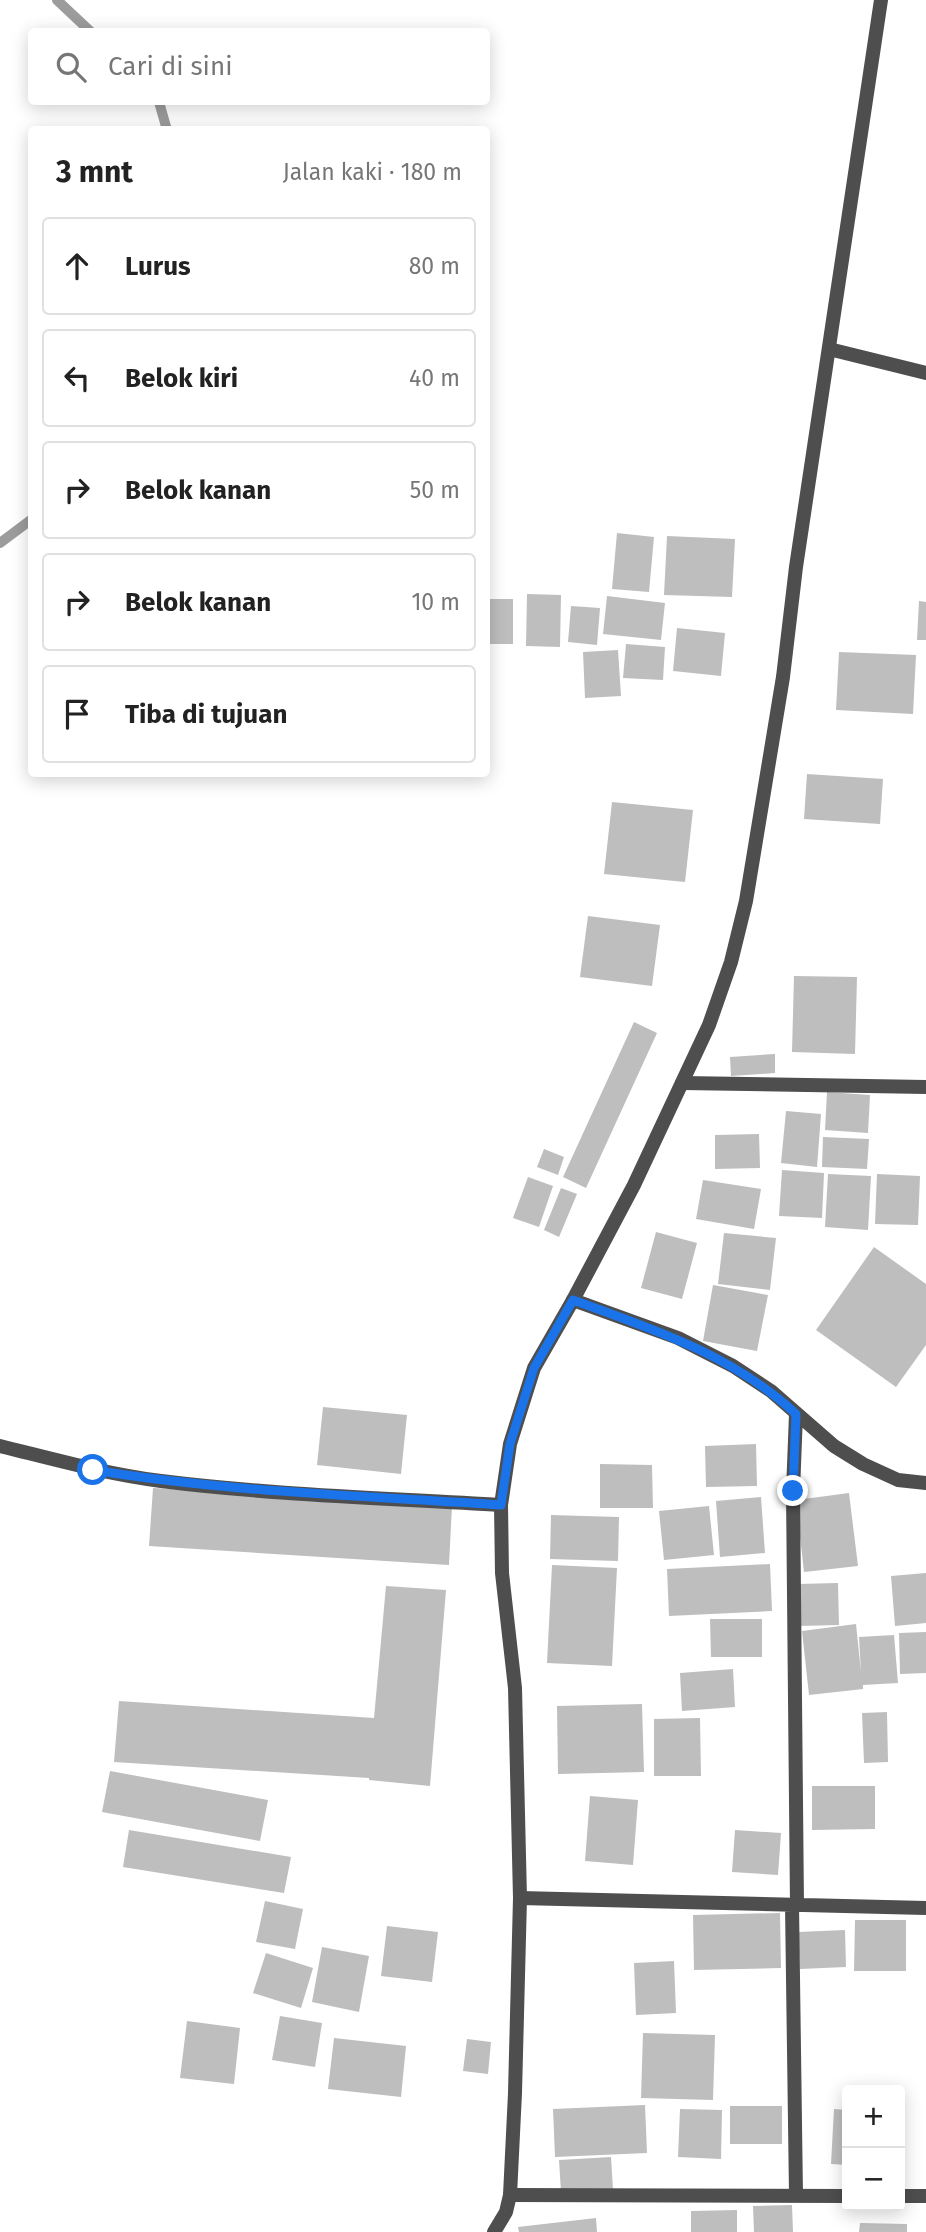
<!DOCTYPE html>
<html lang="id">
<head>
<meta charset="utf-8">
<style>
  :root { --surface:#fff; --page:#f6f6f6; --text:#222; --muted:#767676; --line:#e0e0e0 }
  body { margin:0; font-family:"Fira Sans",sans-serif; background:var(--page); color:var(--text) }
  .controls { position:absolute; right:21px; bottom:21px; display:grid; overflow:hidden; border-radius:7px; box-shadow:0 4px 18px #0003 }
  .controls button { width:63px; height:63px; display:grid; place-items:center; padding:0; border:0; border-bottom:2px solid var(--line); background:var(--surface); color:var(--text); font:35px sans-serif }
  .stop { position:absolute; width:21px; height:21px; margin:-16px; border:5px solid #1a73e8; border-radius:50%; background:#fff }
  .stop.end { background:#1a73e8; border-color:#fff; box-shadow:0 2px 7px #0008 }
  .list { margin:0; padding:0; list-style:none }
  h2 { display:flex; justify-content:space-between; align-items:center; height:91px; margin:0; padding:0 28px; font-size:30px }
  h2 small { font-size:23px; font-weight:400; color:var(--muted) }
  .list li { display:grid; grid-template-columns:46px 1fr auto; gap:21px; align-items:center; box-sizing:border-box; height:98px; margin:0 14px 14px; padding:0 14px; border:2px solid var(--line); border-radius:7px }
  .list b { display:block; font-size:26px; white-space:nowrap }
  .list em { font-size:23px; font-style:normal; color:var(--muted) }
  .icon { flex:none; width:38px; height:38px; fill:none; stroke:currentColor; stroke-width:2; stroke-linecap:round; stroke-linejoin:round }
  .map { position:relative; flex:none; width:926px; height:2232px; overflow:hidden }
  .search { position:absolute; background:var(--surface); box-shadow:0 4px 18px #0003; left:28px; top:28px; width:462px; height:77px; display:flex; align-items:center; gap:18px; box-sizing:border-box; padding:0 24px; border-radius:7px; color:var(--muted); font-size:26px }
  .panel { position:absolute; background:var(--surface); box-shadow:0 4px 18px #0003; left:28px; top:126px; width:462px; height:651px; border-radius:7px }
  .map>svg:first-child { display:block }
</style>
</head>
<body>
<div class="map">
<svg width="926" height="2232" viewBox="0 0 926 2232">
  <rect width="100%" height="100%" fill="#fff"/>
  <g fill="none" stroke-linecap="round" stroke-linejoin="round">
    <path stroke="#9c9c9c" stroke-width="10" d="M 57,0 L 91,32
      M 159,102 L 167,130
      M 0,543 L 32,519"/>
  </g>
  <path fill="#bebebe" d="M 617,533 L 654,537 L 649,592 L 612,589 Z
    M 667,536 L 735,539 L 732,597 L 664,595 Z
    M 527,594 L 561,595 L 560,647 L 526,646 Z
    M 607,596 L 665,603 L 661,640 L 603,634 Z
    M 486,599 L 513,599 L 513,644 L 486,644 Z
    M 919,601 L 926,602 L 926,640 L 917,640 Z
    M 571,606 L 600,608 L 597,645 L 568,642 Z
    M 677,628 L 725,633 L 721,676 L 673,671 Z
    M 626,644 L 665,647 L 663,680 L 623,678 Z
    M 618,650 L 621,696 L 585,698 L 583,652 Z
    M 839,652 L 916,655 L 913,714 L 836,710 Z
    M 807,774 L 883,779 L 880,824 L 804,819 Z
    M 612,802 L 693,810 L 685,882 L 604,874 Z
    M 588,916 L 660,925 L 652,986 L 580,977 Z
    M 794,976 L 857,977 L 855,1054 L 792,1052 Z
    M 634,1022 L 657,1033 L 586,1188 L 563,1177 Z
    M 775,1054 L 775,1073 L 731,1076 L 730,1057 Z
    M 827,1092 L 870,1095 L 868,1133 L 825,1130 Z
    M 786,1111 L 821,1114 L 817,1167 L 781,1163 Z
    M 759,1134 L 760,1168 L 715,1169 L 715,1135 Z
    M 823,1137 L 869,1139 L 867,1169 L 822,1167 Z
    M 544,1149 L 564,1157 L 558,1175 L 537,1167 Z
    M 782,1170 L 824,1173 L 822,1218 L 779,1216 Z
    M 828,1174 L 871,1176 L 868,1230 L 825,1227 Z
    M 877,1174 L 920,1176 L 918,1225 L 875,1224 Z
    M 528,1177 L 553,1186 L 539,1227 L 513,1218 Z
    M 703,1180 L 761,1189 L 754,1229 L 696,1219 Z
    M 561,1188 L 577,1194 L 559,1237 L 544,1230 Z
    M 656,1232 L 697,1243 L 682,1299 L 641,1288 Z
    M 724,1233 L 776,1238 L 770,1290 L 718,1284 Z
    M 874,1247 L 926,1284 L 926,1345 L 896,1387 L 816,1330 Z
    M 713,1285 L 768,1295 L 757,1351 L 703,1341 Z
    M 323,1407 L 407,1415 L 401,1474 L 317,1465 Z
    M 756,1444 L 757,1486 L 706,1487 L 705,1446 Z
    M 600,1464 L 652,1465 L 653,1508 L 600,1508 Z
    M 153,1488 L 452,1506 L 449,1565 L 149,1546 Z
    M 849,1493 L 858,1566 L 804,1572 L 796,1500 Z
    M 761,1497 L 765,1553 L 720,1557 L 716,1501 Z
    M 709,1506 L 714,1555 L 664,1560 L 659,1511 Z
    M 551,1515 L 619,1517 L 618,1561 L 550,1559 Z
    M 770,1564 L 772,1611 L 669,1616 L 667,1569 Z
    M 552,1565 L 617,1568 L 612,1666 L 547,1663 Z
    M 926,1573 L 926,1623 L 895,1626 L 891,1576 Z
    M 838,1583 L 839,1625 L 799,1626 L 798,1584 Z
    M 386,1586 L 446,1590 L 430,1786 L 369,1780 L 369,1778 L 114,1762 L 119,1701 L 374,1718 Z
    M 710,1619 L 762,1619 L 762,1657 L 711,1657 Z
    M 856,1624 L 861,1672 L 859,1637 L 894,1635 L 898,1683 L 863,1685 L 863,1689 L 809,1695 L 802,1631 Z
    M 926,1632 L 926,1673 L 900,1674 L 899,1633 Z
    M 733,1669 L 735,1707 L 682,1711 L 680,1673 Z
    M 642,1704 L 644,1772 L 558,1774 L 557,1706 Z
    M 887,1712 L 888,1762 L 864,1763 L 862,1713 Z
    M 700,1718 L 701,1776 L 654,1776 L 654,1719 Z
    M 110,1771 L 268,1800 L 260,1841 L 102,1812 Z
    M 812,1786 L 875,1786 L 875,1829 L 812,1830 Z
    M 590,1796 L 638,1800 L 633,1865 L 585,1861 Z
    M 129,1830 L 291,1857 L 284,1893 L 123,1867 Z
    M 735,1830 L 781,1833 L 778,1875 L 732,1872 Z
    M 265,1901 L 303,1909 L 295,1949 L 256,1942 Z
    M 780,1913 L 781,1968 L 694,1970 L 693,1915 Z
    M 855,1920 L 906,1920 L 906,1971 L 854,1971 Z
    M 387,1926 L 438,1932 L 432,1982 L 381,1976 Z
    M 845,1930 L 846,1967 L 800,1969 L 798,1932 Z
    M 322,1947 L 369,1956 L 359,2012 L 312,2002 Z
    M 266,1953 L 313,1968 L 301,2008 L 253,1993 Z
    M 674,1961 L 676,2013 L 636,2015 L 634,1963 Z
    M 280,2016 L 322,2023 L 315,2067 L 272,2060 Z
    M 187,2021 L 240,2028 L 234,2084 L 180,2078 Z
    M 643,2033 L 715,2035 L 713,2100 L 641,2098 Z
    M 334,2038 L 406,2046 L 401,2097 L 328,2089 Z
    M 467,2039 L 491,2042 L 488,2074 L 463,2071 Z
    M 645,2105 L 647,2153 L 555,2157 L 553,2109 Z
    M 730,2106 L 782,2106 L 782,2144 L 730,2144 Z
    M 680,2109 L 722,2110 L 721,2159 L 678,2157 Z
    M 834,2109 L 847,2110 L 847,2165 L 831,2164 Z
    M 611,2157 L 613,2190 L 561,2192 L 559,2160 Z
    M 792,2205 L 793,2232 L 754,2232 L 753,2206 Z
    M 737,2210 L 737,2232 L 691,2232 L 691,2211 Z
    M 596,2218 L 597,2232 L 519,2232 L 518,2227 Z
    M 860,2223 L 907,2224 L 907,2232 L 859,2232 Z"/>
  <g fill="none" stroke-linecap="round" stroke-linejoin="round">
    <path stroke="#4e4e4e" stroke-width="14" d="M 829,349 L 926,373
      M 682,1083 L 926,1087
      M 573,1300 L 678,1338 L 733,1366 L 771,1391 L 834,1446 L 863,1464 L 898,1480 L 926,1483
      M 796,1414 L 793,1491 L 797,1905
      M 0,1446 C 53,1459 106,1474 161,1481 C 273,1495 388,1498 501,1505
      M 520,1898 L 926,1908
      M 792,1905 L 796,2195
      M 510,2195 L 847,2196
      M 900,2196 L 926,2196"/>
    <path stroke="#4e4e4e" stroke-width="14" d="M 494,2232 L 506,2212 L 510,2195 L 515,2093 L 520,1898 L 515,1688 L 502,1573 L 501,1505 L 510,1444 L 534,1368 L 573,1300 L 634,1185 L 709,1025 L 731,962 L 746,901 L 783,677 L 796,567 L 881,0"/>
  </g>
  <g fill="none" stroke-linecap="round" stroke-linejoin="round">
    <path stroke="#1a73e8" stroke-width="9" d="M 93,1470 C 228,1492 365,1496 501,1505 L 510,1444 L 534,1368 L 573,1300 C 653,1329 733,1355 796,1414 L 793,1491"/>
  </g>
</svg>
<div class="controls">
<button>+</button>
<button>−</button>
</div>
<div class="stop" style="left:93px;top:1470px"></div>
<div class="stop end" style="left:793px;top:1491px"></div>
<div class="search"><svg class="icon" aria-label="search" viewBox="0 0 24 24"><circle cx="10" cy="10" r="6"/><path d="M15 15l6 6"/></svg>Cari di sini</div>
<section class="panel">
<h2>3 mnt<small>Jalan kaki · 180 m</small></h2>
<ul class="list">
<li><svg class="icon" aria-label="ahead" viewBox="0 0 24 24"><path d="M12 20V5M6 11l6-6 6 6"/></svg><div><b>Lurus</b></div><em>80 m</em></li>
<li><svg class="icon" aria-label="left" viewBox="0 0 24 24"><path d="M17 20v-9H6M10 6l-5 5 5 5"/></svg><div><b>Belok kiri</b></div><em>40 m</em></li>
<li><svg class="icon" aria-label="right" viewBox="0 0 24 24"><path d="M7 20v-9h11M14 6l5 5-5 5"/></svg><div><b>Belok kanan</b></div><em>50 m</em></li>
<li><svg class="icon" aria-label="right" viewBox="0 0 24 24"><path d="M7 20v-9h11M14 6l5 5-5 5"/></svg><div><b>Belok kanan</b></div><em>10 m</em></li>
<li><svg class="icon" aria-label="arrive" viewBox="0 0 24 24"><path d="M6 21V4h12l-3 4 3 4H6"/></svg><div><b>Tiba di tujuan</b></div></li>
</ul>
</section>
</div>
</body>
</html>
